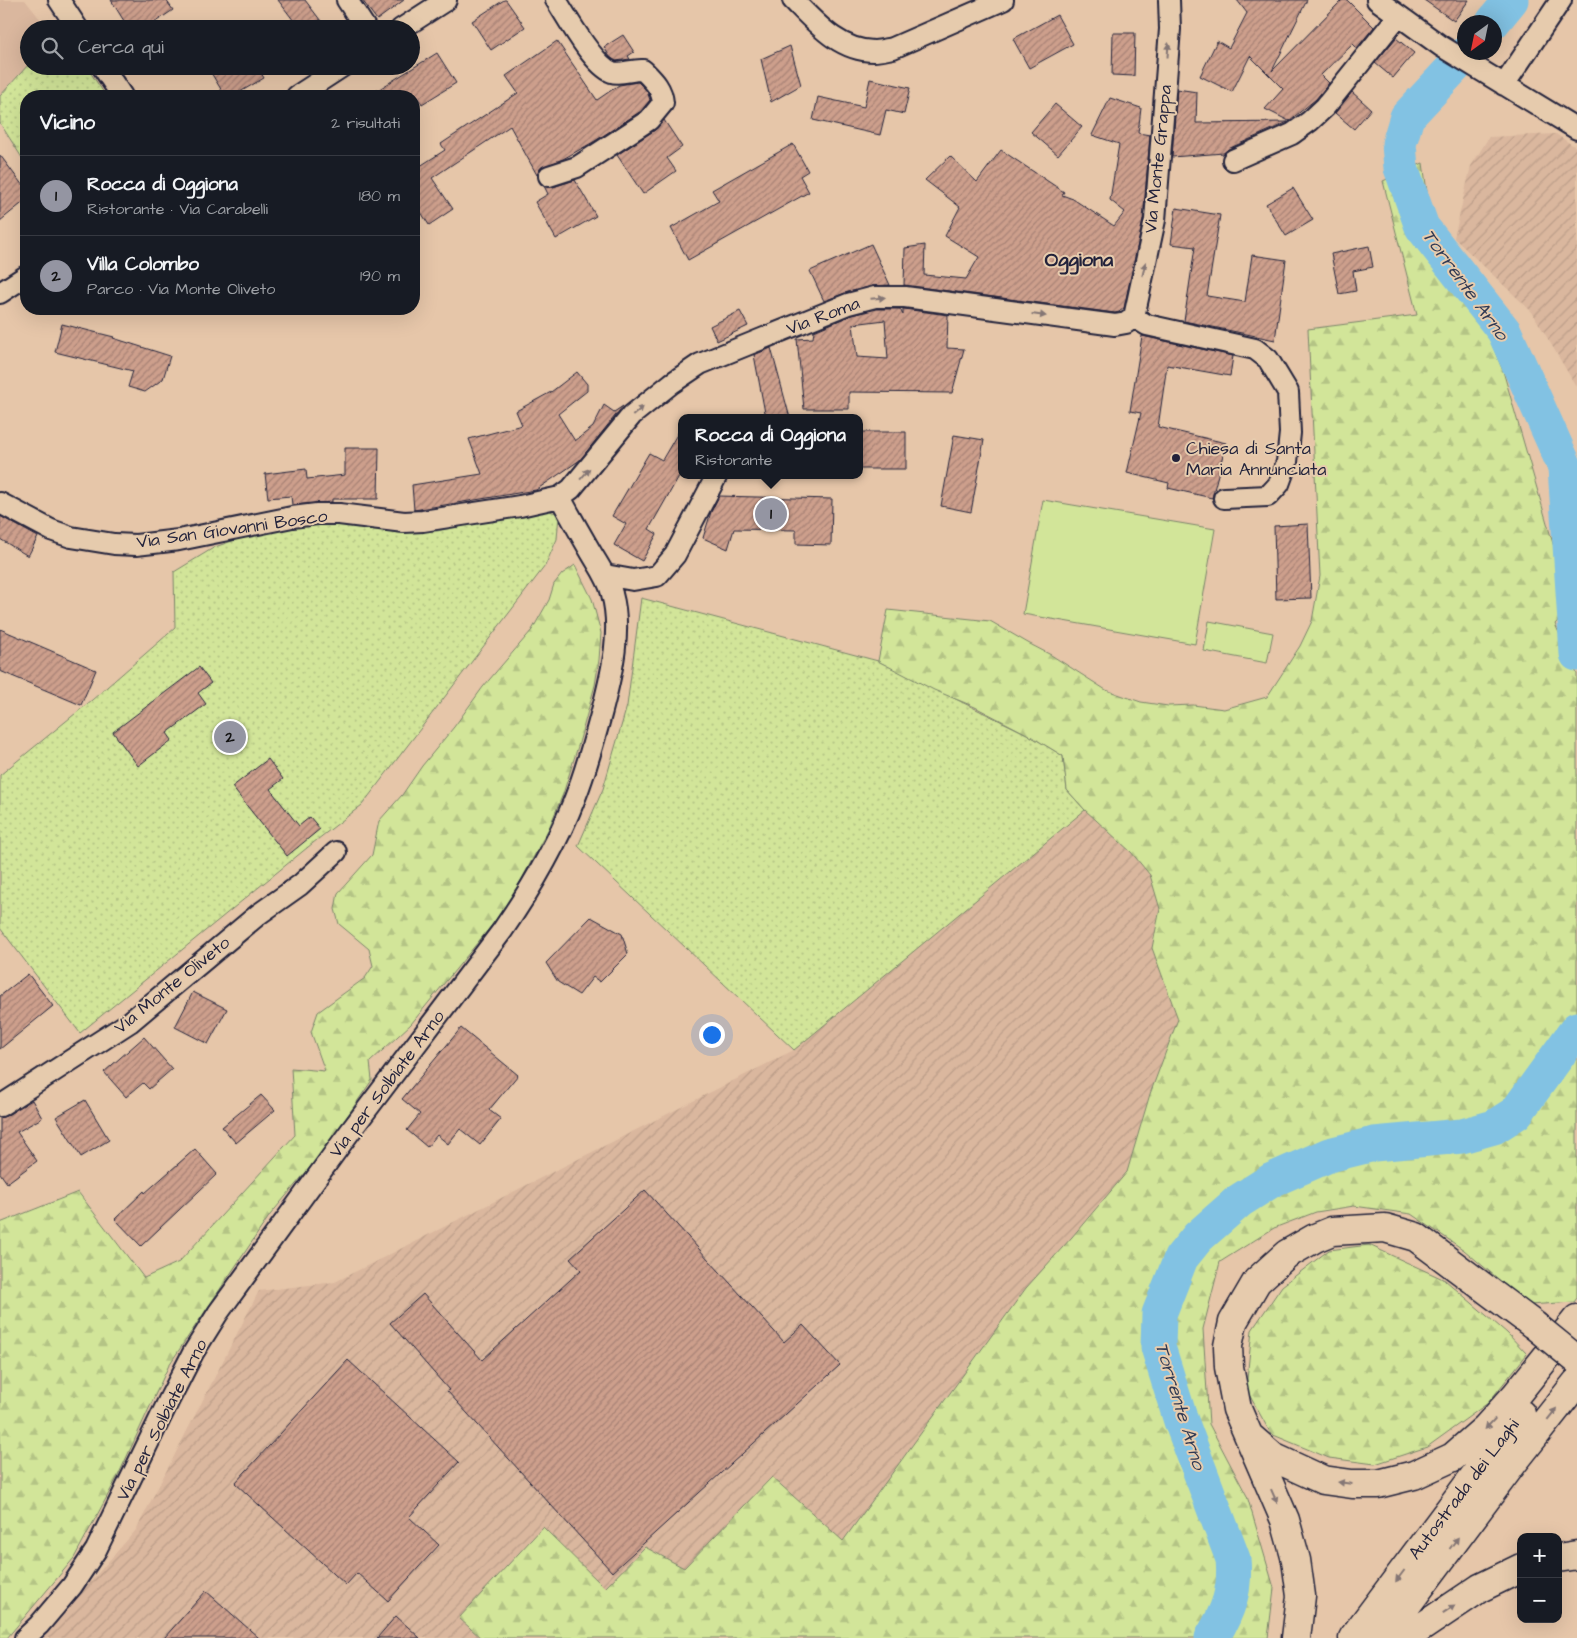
<!DOCTYPE html>
<html lang="it">
<head>
<meta charset="utf-8">
<style>
  :root { --surface:#171b24; --page:#242831; --text:#f1f3f6; --muted:#9ea1a6; --line:#363941; --accent:#9495a2 }
  body { margin:0; font-family:"Architects Daughter",sans-serif; background:var(--page); color:var(--text) }
  .controls { position:absolute; right:15px; bottom:15px; display:grid; overflow:hidden; border-radius:10px; box-shadow:0 5px 20px #0002 }
  .controls button { width:45px; height:45px; display:grid; place-items:center; padding:0; border:0; border-bottom:1px solid var(--line); background:var(--surface); color:var(--text); font:25px sans-serif }
  .compass { position:absolute; left:1457px; top:15px; width:45px; height:45px; border-radius:50%; background:var(--surface); box-shadow:0 5px 20px #0002; rotate:213deg }
  .you { position:absolute; left:711px; top:1034px; width:18px; height:18px; margin:-12px; border:4px solid #fff; border-radius:50%; background:#1a73e8; box-shadow:0 0 0 8px #1a73e833 }
  .badge { display:grid; place-items:center; width:32px; height:32px; border-radius:50%; background:var(--accent); color:#111; font-size:16px; font-weight:700 }
  .pin { position:absolute; translate:-50% -50%; border:2px solid #fff; box-shadow:0 1px 5px #0006 }
  .popup { position:absolute; left:678px; top:414px; width:185px; height:65px; box-sizing:border-box; display:grid; place-content:center; border-radius:10px; background:var(--surface); filter:drop-shadow(0 1px 4px #0005); font-size:16px; white-space:nowrap; color:var(--muted) }
  .popup b { font-size:19px; color:var(--text) }
  .popup::after { content:''; position:absolute; left:50%; top:100%; margin-left:-10px; border:10px solid transparent; border-top-color:var(--surface) }
  .list { margin:0; padding:0; list-style:none }
  h2 { display:flex; justify-content:space-between; align-items:center; height:65px; margin:0; padding:0 20px; font-size:21px }
  h2 small { font-size:16px; font-weight:400; color:var(--muted) }
  .list li { display:grid; grid-template-columns:32px 1fr auto; gap:15px; align-items:center; box-sizing:border-box; height:80px; padding:0 20px; border-top:1px solid var(--line) }
  .list b { display:block; font-size:19px; white-space:nowrap }
  .list p { margin:0; font-size:16px; white-space:nowrap; color:var(--muted) }
  .list em { font-size:16px; font-style:normal; color:var(--muted) }
  .icon { flex:none; width:28px; height:28px; fill:none; stroke:currentColor; stroke-width:2; stroke-linecap:round; stroke-linejoin:round }
  .map { position:relative; flex:none; width:1577px; height:1638px; overflow:hidden }
  .search { position:absolute; background:var(--surface); box-shadow:0 5px 20px #0002; left:20px; top:20px; width:400px; height:55px; display:flex; align-items:center; gap:12px; box-sizing:border-box; padding:0 18px; border-radius:28px; color:var(--muted); font-size:19px }
  .panel { position:absolute; background:var(--surface); box-shadow:0 5px 20px #0002; left:20px; top:90px; width:400px; height:225px; border-radius:20px }
  .map>svg:first-child { display:block }
</style>
</head>
<body>
<div class="map">
<svg width="1577" height="1638" viewBox="0 0 1577 1638">
  <defs>
    <pattern id="industrial-furrows" width="10" height="10" patternUnits="userSpaceOnUse" patternTransform="scale(1.25)"><rect width="10" height="10" fill="#dab79e"/><path d="M-1 1l2-2M0 10L10 0M9 11l2-2" fill="none" stroke="#bb9d89"/></pattern>
    <pattern id="grass-dots" width="8" height="8" patternUnits="userSpaceOnUse" patternTransform="scale(1.25)"><rect width="8" height="8" fill="#d2e599"/><path d="M2 2h.1M6 6h.1" fill="none" stroke="#b4c485" stroke-width="1.8" stroke-linecap="round"/></pattern>
    <pattern id="forest-firs" width="22" height="20" patternUnits="userSpaceOnUse" patternTransform="scale(1.25)"><rect width="22" height="20" fill="#d2e599"/><path d="M5 1l3.5 6h-7zM16 11l3.5 6h-7z" fill="#b4c485"/></pattern>
    <pattern id="building-hatch" width="6" height="6" patternUnits="userSpaceOnUse" patternTransform="scale(1.25)"><rect width="6" height="6" fill="#cd9f8c"/><path d="M-1 1l2-2M0 6l6-6M5 7l2-2" fill="none" stroke="#a68174"/></pattern>
  </defs>
  <rect width="100%" height="100%" fill="#e6c6a9"/>
  <filter id="ink" filterUnits="userSpaceOnUse"><feTurbulence type="fractalNoise" baseFrequency=".02" numOctaves="2"/><feDisplacementMap in="SourceGraphic" scale="10" xChannelSelector="R" yChannelSelector="G"/><feConvolveMatrix kernelMatrix="1 2 1 2 8 2 1 2 1" color-interpolation-filters="sRGB"/></filter>
  <g filter="url(#ink)">
    <path fill="#dab79e" d="M 0,0 L 25,0 L 48,29 L 29,29 L 29,64 L 0,96 Z"/>
    <path fill="url(#industrial-furrows)" d="M 1556,134 L 1577,148 L 1577,388 L 1532,312 L 1454,238 L 1471,166 L 1489,137 Z
      M 1085,810 L 1131,852 L 1150,875 L 1160,909 L 1152,948 L 1178,1019 L 1150,1094 L 1127,1172 L 1072,1237 L 1026,1288 L 843,1542 L 772,1477 L 683,1569 L 645,1547 L 605,1588 L 543,1527 L 459,1618 L 481,1638 L 41,1638 L 136,1530 L 259,1291 L 335,1282 L 794,1050 Z"/>
    <path fill="url(#grass-dots)" stroke="#7a846a" d="M 29,64 L 29,66 L 86,66 L 106,96 L 26,96 L 26,164 L 0,123 L 0,96 Z
      M 544,509 L 559,514 L 557,539 L 545,566 L 362,805 L 313,843 L 80,1033 L 0,928 L 0,775 L 92,700 L 175,628 L 174,572 L 215,547 L 266,529 L 332,522 L 380,528 L 437,531 Z
      M 641,598 L 878,661 L 1027,734 L 1063,756 L 1067,790 L 1085,810 L 794,1050 L 578,846 L 603,789 L 627,706 Z"/>
    <path fill="url(#forest-firs)" stroke="#7a846a" d="M 1423,163 L 1429,206 L 1456,258 L 1503,371 L 1571,606 L 1555,624 L 1577,674 L 1577,1298 L 1574,1302 L 1529,1305 L 1464,1250 L 1411,1214 L 1354,1206 L 1316,1212 L 1274,1228 L 1220,1262 L 1203,1329 L 1209,1424 L 1247,1496 L 1274,1588 L 1268,1638 L 912,1638 L 907,1636 L 902,1638 L 481,1638 L 459,1618 L 543,1527 L 605,1588 L 645,1547 L 684,1568 L 772,1477 L 843,1541 L 1026,1288 L 1072,1237 L 1127,1172 L 1150,1094 L 1178,1019 L 1152,948 L 1160,909 L 1150,875 L 1131,852 L 1085,810 L 1067,790 L 1063,756 L 1027,734 L 975,707 L 934,690 L 878,661 L 888,610 L 990,621 L 1028,643 L 1051,655 L 1106,690 L 1141,702 L 1168,706 L 1193,705 L 1224,709 L 1267,697 L 1300,646 L 1312,621 L 1320,576 L 1308,329 L 1417,315 L 1383,181 Z
      M 575,565 L 592,599 L 601,633 L 599,660 L 595,685 L 579,743 L 563,794 L 549,828 L 515,892 L 492,925 L 411,1024 L 370,1062 L 372,1080 L 322,1153 L 270,1215 L 169,1365 L 117,1478 L 74,1558 L 7,1638 L 0,1638 L 0,1223 L 78,1192 L 144,1278 L 179,1262 L 295,1135 L 291,1068 L 325,1071 L 311,1032 L 318,1012 L 365,978 L 373,966 L 369,949 L 339,924 L 335,909 L 338,893 L 372,855 L 379,821 L 402,795 L 422,766 L 454,727 L 483,687 L 532,630 L 549,600 L 554,584 L 562,574 Z
      M 1369,1245 L 1445,1280 L 1507,1333 L 1527,1354 L 1488,1403 L 1427,1447 L 1375,1464 L 1329,1458 L 1271,1434 L 1246,1389 L 1252,1330 L 1282,1286 L 1329,1250 Z"/>
    <path fill="#d2e599" stroke="#7a846a" d="M 1043,500 L 1215,529 L 1195,644 L 1023,614 Z
      M 1209,621 L 1273,633 L 1267,663 L 1204,651 Z"/>
    <g fill="none" stroke-linecap="round" stroke-linejoin="round">
      <path stroke="#82c2e3" stroke-width="35" d="M 1493,22 L 1511,0
        M 1468,52 L 1407,117 L 1399,144 L 1401,168 L 1422,227 L 1504,331 L 1565,467 L 1577,654
        M 1212,1638 C 1228,1611 1236,1591 1233,1559 L 1181,1421 L 1158,1347 L 1159,1314 L 1181,1258 L 1198,1237 L 1239,1201 L 1272,1180 L 1329,1155 L 1374,1144 L 1462,1136 L 1494,1127 L 1516,1113 L 1577,1029"/>
    </g>
    <path fill="url(#building-hatch)" stroke="#22223b" fill-rule="evenodd" d="M 111,0 L 166,0 L 173,10 L 145,29 L 129,29 Z
      M 278,0 L 305,0 L 327,29 L 300,29 Z
      M 362,0 L 404,0 L 377,20 Z
      M 504,0 L 506,0 L 525,27 L 491,50 L 472,21 Z
      M 1237,0 L 1307,0 L 1272,71 L 1342,0 L 1347,0 L 1374,27 L 1357,48 L 1353,44 L 1321,75 L 1329,83 L 1316,99 L 1289,121 L 1265,109 L 1283,89 L 1250,56 L 1232,92 L 1200,76 L 1217,41 L 1229,48 L 1247,13 Z
      M 1424,0 L 1469,0 L 1454,21 Z
      M 1057,15 L 1073,44 L 1029,68 L 1013,39 Z
      M 1113,33 L 1135,33 L 1134,76 L 1112,75 Z
      M 623,35 L 634,52 L 628,56 L 630,59 L 616,61 L 610,57 L 604,47 Z
      M 1396,38 L 1414,53 L 1393,78 L 1375,63 Z
      M 557,41 L 597,100 L 619,85 L 638,82 L 647,91 L 650,100 L 641,111 L 595,141 L 563,159 L 541,168 L 537,175 L 510,126 L 432,178 L 453,209 L 429,225 L 414,201 L 414,170 L 445,150 L 441,144 L 518,93 L 506,76 Z
      M 790,46 L 801,85 L 771,102 L 761,59 Z
      M 437,53 L 456,83 L 422,104 L 417,96 L 368,96 Z
      M 207,66 L 257,66 L 264,78 L 233,96 L 225,96 Z
      M 870,79 L 910,88 L 904,114 L 886,110 L 880,135 L 813,120 L 818,97 L 864,107 Z
      M 1177,89 L 1197,92 L 1196,123 L 1288,122 L 1228,149 L 1224,153 L 1172,157 Z
      M 1352,92 L 1371,109 L 1354,129 L 1335,113 Z
      M 1110,98 L 1141,108 L 1138,133 L 1150,135 L 1143,220 L 1124,308 L 1119,312 L 1115,313 L 904,285 L 905,248 L 925,245 L 924,275 L 966,279 L 979,257 L 945,236 L 960,207 L 925,180 L 950,156 L 977,182 L 1001,150 L 1064,192 L 1062,195 L 1073,199 L 1114,226 L 1125,212 L 1110,200 L 1119,144 L 1092,135 Z
      M 1055,104 L 1082,127 L 1058,155 L 1031,132 Z
      M 664,120 L 682,147 L 667,158 L 676,171 L 643,194 L 617,155 L 655,130 Z
      M 793,144 L 808,171 L 800,176 L 809,192 L 688,260 L 671,228 L 719,201 L 712,190 Z
      M 0,155 L 26,190 L 26,200 L 0,221 Z
      M 575,180 L 596,216 L 556,239 L 535,202 L 548,194 L 544,186 L 553,187 Z
      M 1293,188 L 1313,220 L 1286,236 L 1266,204 Z
      M 1176,208 L 1220,215 L 1207,296 L 1245,302 L 1252,255 L 1286,260 L 1275,340 L 1184,321 L 1195,247 L 1171,244 Z
      M 871,244 L 890,285 L 872,286 L 845,293 L 824,301 L 810,271 Z
      M 1369,246 L 1373,267 L 1353,271 L 1356,291 L 1339,294 L 1331,254 Z
      M 877,309 L 900,309 L 903,315 L 903,309 L 904,309 L 948,315 L 947,348 L 964,349 L 952,393 L 849,392 L 849,409 L 804,409 L 797,339 L 813,338 L 814,331 L 852,315 ZM 885,320 L 888,359 L 857,357 L 853,324 Z
      M 740,311 L 748,326 L 717,341 L 710,326 Z
      M 62,324 L 114,337 L 113,338 L 170,356 L 163,379 L 145,392 L 128,387 L 133,371 L 55,352 Z
      M 1142,336 L 1233,356 L 1230,376 L 1167,365 L 1158,427 L 1226,443 L 1212,498 L 1168,488 L 1169,483 L 1127,473 L 1141,413 L 1130,411 Z
      M 771,348 L 790,418 L 766,418 L 754,355 Z
      M 577,372 L 587,384 L 587,391 L 558,414 L 575,441 L 593,427 L 604,405 L 614,412 L 623,406 L 580,460 L 536,490 L 414,510 L 412,485 L 482,474 L 469,439 L 522,425 L 516,411 L 551,392 Z
      M 682,426 L 682,471 L 649,529 L 657,534 L 642,561 L 614,545 L 626,524 L 612,516 L 649,453 L 662,460 Z
      M 860,432 L 906,432 L 906,469 L 860,469 Z
      M 954,435 L 984,440 L 971,512 L 941,506 Z
      M 345,448 L 379,448 L 378,499 L 332,499 L 332,502 L 292,505 L 291,496 L 268,498 L 265,474 L 306,469 L 307,479 L 345,475 Z
      M 719,496 L 832,499 L 831,545 L 796,544 L 796,530 L 734,529 L 728,549 L 703,538 L 711,512 Z
      M 0,516 L 38,537 L 28,556 L 0,539 Z
      M 1308,524 L 1311,598 L 1276,599 L 1274,526 Z
      M 0,629 L 96,670 L 81,705 L 0,671 Z
      M 199,667 L 211,683 L 198,693 L 206,704 L 167,733 L 172,740 L 138,766 L 113,732 Z
      M 268,759 L 283,779 L 270,789 L 299,826 L 310,817 L 320,829 L 287,856 L 232,787 Z
      M 591,917 L 622,934 L 628,954 L 600,982 L 593,977 L 579,995 L 558,982 L 546,963 Z
      M 28,974 L 53,1006 L 0,1049 L 0,996 Z
      M 193,992 L 227,1009 L 208,1044 L 175,1027 Z
      M 461,1028 L 518,1075 L 489,1110 L 501,1119 L 480,1145 L 460,1129 L 448,1144 L 437,1135 L 427,1147 L 407,1130 L 420,1114 L 402,1099 Z
      M 144,1037 L 172,1069 L 149,1089 L 143,1083 L 126,1097 L 104,1072 Z
      M 261,1095 L 275,1110 L 236,1143 L 222,1127 Z
      M 32,1100 L 42,1118 L 17,1132 L 37,1161 L 7,1183 L 0,1173 L 0,1118 L 6,1116 Z
      M 85,1100 L 109,1140 L 81,1157 L 56,1117 Z
      M 195,1149 L 217,1174 L 141,1246 L 115,1219 L 144,1191 L 145,1193 Z
      M 645,1190 L 784,1342 L 803,1325 L 840,1365 L 612,1572 L 447,1391 L 449,1390 L 390,1323 L 423,1294 L 482,1360 L 581,1270 L 570,1258 Z
      M 348,1360 L 459,1462 L 409,1517 L 439,1545 L 388,1601 L 357,1573 L 346,1585 L 235,1483 Z
      M 206,1591 L 259,1638 L 164,1638 Z
      M 396,1616 L 420,1638 L 377,1638 Z"/>
    <g fill="none" stroke-linecap="round" stroke-linejoin="round">
      <defs>
        <path id="minor" d="M 59,0 L 78,29
          M 347,0 L 366,29
          M 793,0 C 815,22 839,51 874,51 C 880,51 887,49 893,48 L 1003,0
          M 1377,0 L 1441,46 L 1577,129
          M 401,29 L 446,0
          M 102,66 L 122,96
          M 1504,85 L 1561,0
          M 297,96 L 343,66
          M 1233,160 L 1292,134 L 1310,121 L 1325,107 L 1398,16
          M 549,176 L 577,167 L 649,120 L 663,103 C 662,88 653,80 643,70 C 633,69 621,75 612,72 C 593,65 567,17 556,0
          M 0,293 L 26,276
          M 1134,317 L 1147,325 L 1255,349 L 1268,359 L 1288,392 L 1290,433 L 1287,462 L 1279,484 L 1268,496 L 1224,498
          M 1134,317 L 1155,220 L 1170,29 L 1169,0
          M 0,503 L 51,530 L 71,537 L 114,544 L 136,545 L 179,540 L 292,517 L 317,514 L 339,514 L 404,522 L 423,521 L 520,506 L 560,497 L 571,489 L 632,415 L 672,383 L 700,364 L 848,304 L 875,297 L 905,297 L 1115,325 L 1126,323 L 1134,317
          M 605,575 L 633,580 L 657,576 L 675,555 L 717,475
          M 0,1106 L 130,1022 L 259,914 L 300,885 L 336,852
          M 25,1638 L 39,1625 L 72,1586 L 96,1550 L 169,1400 L 193,1353 L 218,1313 L 349,1133 L 502,931 C 531,889 557,845 575,798 C 587,768 595,737 603,707 C 612,672 622,630 612,594 C 609,580 599,566 592,554 C 581,535 570,516 560,497"/>
        <path id="highway" d="M 1250,1437 L 1273,1457 L 1323,1480 L 1352,1484 L 1378,1484 L 1414,1475 L 1453,1457 L 1486,1428 L 1515,1396 L 1577,1319
          M 1558,1558 L 1577,1555
          M 1296,1638 L 1301,1596 L 1296,1560 L 1285,1520 L 1237,1409 L 1229,1367 L 1228,1346 L 1233,1322 L 1257,1281 L 1287,1254 L 1315,1238 L 1332,1231 L 1385,1228 L 1416,1237 L 1534,1325
          M 1353,1638 L 1521,1414
          M 1382,1638 L 1513,1463 L 1577,1382
          M 1410,1638 L 1416,1631 L 1480,1588 L 1521,1568"/>
      </defs>
      <use href="#minor" stroke="#22223b" stroke-width="24"/>
      <use href="#highway" stroke="#22223b" stroke-width="31"/>
      <use href="#minor" stroke="#e6cbad" stroke-width="20"/>
      <use href="#highway" stroke="#e6cbad" stroke-width="28"/>
      <defs>
        <path id="highway-bridge" d="M 1534,1325 L 1577,1360"/>
      </defs>
      <use href="#highway-bridge" stroke="#22223b" stroke-width="31" stroke-linecap="butt"/>
      <use href="#highway-bridge" stroke="#e6cbad" stroke-width="28"/>
    </g>
    <defs><path id="oneway-solid" d="M-6-.8H1V-3.2L6.5 0L1 3.2V.8H-6Z" transform="scale(1.25)"/></defs>
    <g fill="#847674">
      <use href="#oneway-solid" transform="translate(1168 50) rotate(-86)"/>
      <use href="#oneway-solid" transform="translate(1144 269) rotate(-77)"/>
      <use href="#oneway-solid" transform="translate(878 298) rotate(-5)"/>
      <use href="#oneway-solid" transform="translate(1039 315) rotate(8)"/>
      <use href="#oneway-solid" transform="translate(638 411) rotate(-41)"/>
      <use href="#oneway-solid" transform="translate(585 474) rotate(-49)"/>
      <use href="#oneway-solid" transform="translate(1552 1414) rotate(-52)"/>
      <use href="#oneway-solid" transform="translate(1490 1424) rotate(133)"/>
      <use href="#oneway-solid" transform="translate(1345 1483) rotate(-173)"/>
      <use href="#oneway-solid" transform="translate(1274 1496) rotate(66)"/>
      <use href="#oneway-solid" transform="translate(1454 1543) rotate(-53)"/>
      <use href="#oneway-solid" transform="translate(1400 1576) rotate(127)"/>
      <use href="#oneway-solid" transform="translate(1449 1609) rotate(-34)"/>
    </g>
  </g>
  <circle fill="#22223b" stroke="#e6cbad" stroke-width="2" cx="1176" cy="458" r="5"/>
  <g text-anchor="middle" dominant-baseline="central" stroke-width="4" stroke-linejoin="round" paint-order="stroke">
    <g font-size="18" fill="#22223b" stroke="#e6cbad">
      <text transform="translate(1158 159) rotate(-84)">Via Monte Grappa</text>
      <text transform="translate(823 316) rotate(-21)">Via Roma</text>
      <text transform="translate(232 529) rotate(-8)">Via San Giovanni Bosco</text>
      <text transform="translate(172 985) rotate(-39)">Via Monte Oliveto</text>
      <text transform="translate(387 1084) rotate(-53)">Via per Solbiate Arno</text>
      <text transform="translate(162 1420) rotate(-63)">Via per Solbiate Arno</text>
      <text transform="translate(1464 1489) rotate(-53)">Autostrada dei Laghi</text>
    </g>
    <g font-size="18" fill="#22223b" stroke="#e6cbad" text-anchor="start">
      <text x="1186" y="448">Chiesa di Santa<tspan x="1186" dy="21">Maria Annunciata</tspan></text>
    </g>
    <g font-size="19" font-style="italic" fill="#303a54" stroke="#e6cbad">
      <text transform="translate(1465 285) rotate(54)">Torrente Arno</text>
      <text transform="translate(1180 1406) rotate(73)">Torrente Arno</text>
    </g>
    <g font-size="20" font-weight="bold" fill="#22223b" stroke="#e6cbad">
      <text x="1079" y="260">Oggiona</text>
    </g>
  </g>
</svg>
<div class="controls">
<button>+</button>
<button>−</button>
</div>
<svg class="compass" viewBox="-18 -18 36 36"><path d="M0-13l5 13h-10z" fill="#e53935"/><path d="M0 13l5-13h-10z" fill="#9ea1a6"/></svg>
<div class="you"></div>
<div class="pin badge" style="left:771px;top:514px">1</div>
<div class="popup"><b>Rocca di Oggiona</b>Ristorante</div>
<div class="pin badge" style="left:230px;top:737px">2</div>
<div class="search"><svg class="icon" aria-label="search" viewBox="0 0 24 24"><circle cx="10" cy="10" r="6"/><path d="M15 15l6 6"/></svg>Cerca qui</div>
<section class="panel">
<h2>Vicino<small>2 risultati</small></h2>
<ul class="list">
<li><span class="badge">1</span><div><b>Rocca di Oggiona</b><p>Ristorante · Via Carabelli</p></div><em>180 m</em></li>
<li><span class="badge">2</span><div><b>Villa Colombo</b><p>Parco · Via Monte Oliveto</p></div><em>190 m</em></li>
</ul>
</section>
</div>
</body>
</html>
